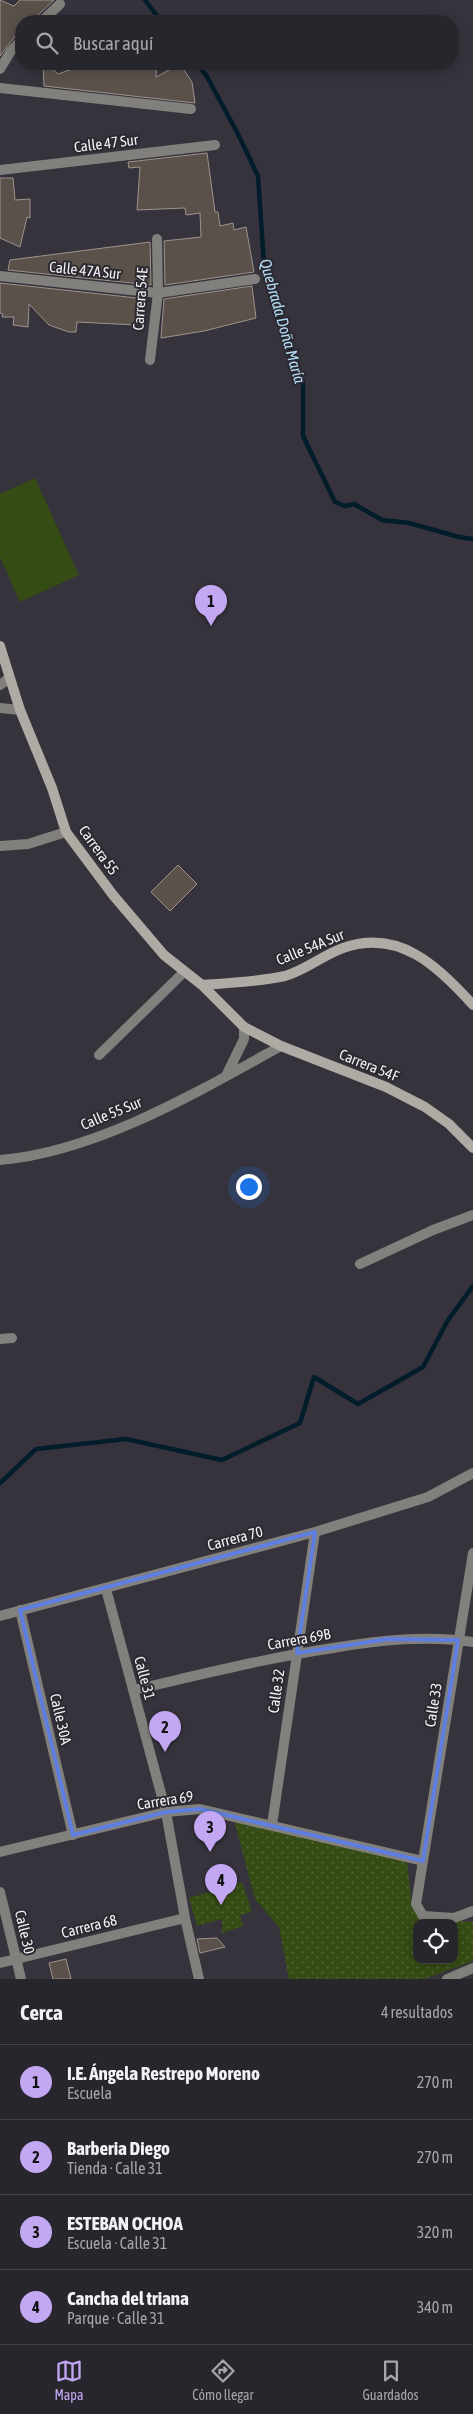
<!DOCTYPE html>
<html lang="es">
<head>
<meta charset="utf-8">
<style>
  :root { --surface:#28262d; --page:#343239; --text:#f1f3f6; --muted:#a5a5aa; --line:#444349; --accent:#c3a7f2 }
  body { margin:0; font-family:"Asap Condensed",sans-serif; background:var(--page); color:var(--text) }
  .controls { position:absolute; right:15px; bottom:15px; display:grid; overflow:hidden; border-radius:10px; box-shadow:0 2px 12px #0003 }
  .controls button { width:45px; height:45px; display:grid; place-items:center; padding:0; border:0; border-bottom:1px solid var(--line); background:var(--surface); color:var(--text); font:25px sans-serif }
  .you { position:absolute; left:248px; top:1186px; width:18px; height:18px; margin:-12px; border:4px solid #fff; border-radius:50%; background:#1a73e8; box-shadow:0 0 0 8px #1a73e833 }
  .badge { display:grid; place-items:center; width:32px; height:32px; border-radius:50%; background:var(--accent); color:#111; font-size:16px; font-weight:700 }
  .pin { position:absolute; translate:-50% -41px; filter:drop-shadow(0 1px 2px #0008) }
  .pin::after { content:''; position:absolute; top:26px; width:18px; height:15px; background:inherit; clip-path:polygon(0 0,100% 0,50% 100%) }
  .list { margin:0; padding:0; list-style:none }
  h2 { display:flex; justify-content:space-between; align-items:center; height:65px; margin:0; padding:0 20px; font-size:21px }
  h2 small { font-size:16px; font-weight:400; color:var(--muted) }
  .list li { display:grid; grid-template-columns:32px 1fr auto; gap:15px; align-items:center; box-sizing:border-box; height:75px; padding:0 20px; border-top:1px solid var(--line) }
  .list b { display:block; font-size:19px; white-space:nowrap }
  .list p { margin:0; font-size:16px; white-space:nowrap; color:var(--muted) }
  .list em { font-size:16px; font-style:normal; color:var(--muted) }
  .icon { flex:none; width:28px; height:28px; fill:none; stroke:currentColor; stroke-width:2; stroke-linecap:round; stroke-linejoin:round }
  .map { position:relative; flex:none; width:473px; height:1979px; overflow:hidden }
  .search { position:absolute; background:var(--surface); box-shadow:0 2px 12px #0003; left:15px; right:15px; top:15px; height:55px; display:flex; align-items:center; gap:12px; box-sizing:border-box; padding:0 18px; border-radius:20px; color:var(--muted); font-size:19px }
  .sheet { height:365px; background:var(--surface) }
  nav { display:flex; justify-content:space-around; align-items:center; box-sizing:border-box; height:70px; border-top:1px solid var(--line); background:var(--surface); font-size:14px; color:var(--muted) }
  nav a { display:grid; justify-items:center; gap:2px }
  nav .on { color:var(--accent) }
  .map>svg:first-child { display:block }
</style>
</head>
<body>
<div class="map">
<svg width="473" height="1979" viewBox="0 0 473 1979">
  <defs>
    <pattern id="park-dots" width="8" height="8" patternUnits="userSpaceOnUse" patternTransform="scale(1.25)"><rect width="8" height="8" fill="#354c14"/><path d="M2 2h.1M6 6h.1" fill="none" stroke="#536637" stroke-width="1.8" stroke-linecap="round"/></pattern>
  </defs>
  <rect width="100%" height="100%" fill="#36333c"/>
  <path fill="#354c14" d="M 35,478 L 79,575 L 20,602 L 0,557 L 0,494 Z"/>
  <path fill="url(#park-dots)" fill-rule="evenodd" d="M 234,1820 L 407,1861 L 412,1906 L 422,1918 L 473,1922 L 473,1961 L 424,1979 L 289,1979 L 279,1927 L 255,1899 ZM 417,1923 L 454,1923 L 454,1960 L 417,1960 Z
    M 242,1882 L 252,1912 L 240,1915 L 243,1926 L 222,1933 L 222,1919 L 197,1926 L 189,1898 Z"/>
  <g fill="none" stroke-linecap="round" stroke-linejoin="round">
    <path stroke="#011c2a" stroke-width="4.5" d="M 145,0 L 161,21
      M 197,64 L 206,75 L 237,132 L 258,176 L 264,264 L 282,326 L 303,383 L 303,436 L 335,502 L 345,506 L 354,504 L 382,520 L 409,523 L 459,537 L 473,539
      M 0,1483 L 36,1449 L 126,1439 L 222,1460 L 300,1423 L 314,1377 L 358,1404 L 423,1367 L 448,1320 L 473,1286"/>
  </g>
  <path fill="#59514a" stroke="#9e948d" d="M 0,0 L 14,6 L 20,0 L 54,0 L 37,16 L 35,21 L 21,21 L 21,33 L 16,35 L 0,56 Z
    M 43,64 L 47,64 L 58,74 L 87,64 L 157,64 L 156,77 L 180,64 L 192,82 L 195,103 L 44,86 Z
    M 207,153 L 215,212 L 218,212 L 220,226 L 233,223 L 234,230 L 246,227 L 254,272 L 165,285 L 164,241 L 201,237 L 200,213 L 186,215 L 185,208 L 137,210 L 140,167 L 129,168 L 128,162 Z
    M 0,178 L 13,178 L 15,200 L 30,199 L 30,218 L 27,217 L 20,247 L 0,238 Z
    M 150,242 L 151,285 L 8,270 L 10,260 Z
    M 0,283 L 137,298 L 136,325 L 77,322 L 76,332 L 69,332 L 49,325 L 29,304 L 28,327 L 13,325 L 14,317 L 2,317 L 3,314 L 0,313 Z
    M 252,286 L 256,318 L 204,331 L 161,338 L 164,299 Z
    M 178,865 L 197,884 L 170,911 L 151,892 Z
    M 217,1938 L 225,1947 L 200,1953 L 197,1939 Z
    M 66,1959 L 71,1979 L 53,1979 L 49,1963 Z"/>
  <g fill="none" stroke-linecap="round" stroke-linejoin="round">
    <path stroke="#82807c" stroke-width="10" d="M 42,21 L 60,4
      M 0,69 L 11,51 L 21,40
      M 0,88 L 191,109
      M 0,170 L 215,145
      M 0,276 L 158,293 L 255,279
      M 150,360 L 158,293 L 157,239
      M 0,685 L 9,678
      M 0,708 L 20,710
      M 0,846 L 28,844 L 66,832
      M 99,1055 L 184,972
      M 226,1076 L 244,1039 L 244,1027
      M 0,1160 C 96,1152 198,1092 281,1046
      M 360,1264 L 433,1230 L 473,1215
      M 0,1339 L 12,1338
      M 473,1553 L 416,1904 L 423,1916 L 454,1918 L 473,1911
      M 106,1589 L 166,1812 L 185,1918 L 199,1979
      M 20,1610 L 73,1835
      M 0,1616 L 315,1532 L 428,1497 L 473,1473
      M 133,1690 C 199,1675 266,1658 333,1648 C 380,1640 426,1635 473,1642
      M 272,1825 L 315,1532
      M 0,1852 L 166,1812 L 200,1809 L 423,1861
      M 0,1892 L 21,1979
      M 0,1963 L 185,1918
      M 447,1979 L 473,1968"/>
    <path stroke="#aeaba4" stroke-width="10" d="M 0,646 L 20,710 L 52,788 L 66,832 L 113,895 L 164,955 L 202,985 L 244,1027 L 281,1046 L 386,1087 L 425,1107 L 449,1124 L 473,1148
      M 202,985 C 229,983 258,982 285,976 C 306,970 323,955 343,948 C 399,928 439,967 473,1005"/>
  </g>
  <path fill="none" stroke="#5e7fe1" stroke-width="4" stroke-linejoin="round" d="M 315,1532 L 297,1653 L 388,1639 L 458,1640 L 423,1861 L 200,1809 L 166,1812 L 73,1835 L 20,1610 Z"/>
  <g text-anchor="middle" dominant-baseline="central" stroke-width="4" stroke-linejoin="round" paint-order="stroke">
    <g font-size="15" fill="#f4f2f7" stroke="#2c2931">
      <text transform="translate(106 143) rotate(-7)">Calle 47 Sur</text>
      <text transform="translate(85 270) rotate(6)">Calle 47A Sur</text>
      <text transform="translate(140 299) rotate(-86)">Carrera 54E</text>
      <text transform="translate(99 850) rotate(54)">Carrera 55</text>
      <text transform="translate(310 947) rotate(-22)">Calle 54A Sur</text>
      <text transform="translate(369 1065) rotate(22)">Carrera 54F</text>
      <text transform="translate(111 1113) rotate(-22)">Calle 55 Sur</text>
      <text transform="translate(235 1538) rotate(-15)">Carrera 70</text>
      <text transform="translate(299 1639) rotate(-10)">Carrera 69B</text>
      <text transform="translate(145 1678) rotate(75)">Calle 31</text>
      <text transform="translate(276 1691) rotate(-82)">Calle 32</text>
      <text transform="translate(433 1705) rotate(-81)">Calle 33</text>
      <text transform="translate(61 1719) rotate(77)">Calle 30A</text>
      <text transform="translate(165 1800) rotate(-9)">Carrera 69</text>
      <text transform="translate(89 1926) rotate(-14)">Carrera 68</text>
      <text transform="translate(25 1932) rotate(77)">Calle 30</text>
    </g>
    <g font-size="16" font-style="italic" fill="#b2dcf5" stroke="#2c2931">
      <text transform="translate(283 321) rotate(74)">Quebrada Doña María</text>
    </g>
  </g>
</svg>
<div class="controls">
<button><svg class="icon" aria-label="locate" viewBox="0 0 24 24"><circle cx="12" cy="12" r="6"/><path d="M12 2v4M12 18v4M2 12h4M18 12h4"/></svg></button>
</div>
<div class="you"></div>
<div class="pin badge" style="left:211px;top:626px">1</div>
<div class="pin badge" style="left:165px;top:1752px">2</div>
<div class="pin badge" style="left:210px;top:1852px">3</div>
<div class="pin badge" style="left:221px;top:1905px">4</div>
<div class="search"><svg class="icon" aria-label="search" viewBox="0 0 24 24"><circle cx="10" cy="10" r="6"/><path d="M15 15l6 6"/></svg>Buscar aquí</div>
</div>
<section class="sheet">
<h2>Cerca<small>4 resultados</small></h2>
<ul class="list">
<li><span class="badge">1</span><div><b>I.E. Ángela Restrepo Moreno</b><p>Escuela</p></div><em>270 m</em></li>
<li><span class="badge">2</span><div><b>Barberia Diego</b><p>Tienda · Calle 31</p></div><em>270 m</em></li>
<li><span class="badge">3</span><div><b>ESTEBAN OCHOA</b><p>Escuela · Calle 31</p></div><em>320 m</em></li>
<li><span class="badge">4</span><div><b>Cancha del triana</b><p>Parque · Calle 31</p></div><em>340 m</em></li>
</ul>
</section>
<nav>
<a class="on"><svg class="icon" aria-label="map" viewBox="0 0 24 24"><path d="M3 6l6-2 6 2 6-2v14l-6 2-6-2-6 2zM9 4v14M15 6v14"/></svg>Mapa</a>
<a><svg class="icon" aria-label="directions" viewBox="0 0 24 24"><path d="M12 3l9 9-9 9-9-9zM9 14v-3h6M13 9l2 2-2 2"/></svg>Cómo llegar</a>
<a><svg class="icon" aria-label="saved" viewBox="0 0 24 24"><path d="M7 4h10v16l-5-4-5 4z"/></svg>Guardados</a>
</nav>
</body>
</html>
